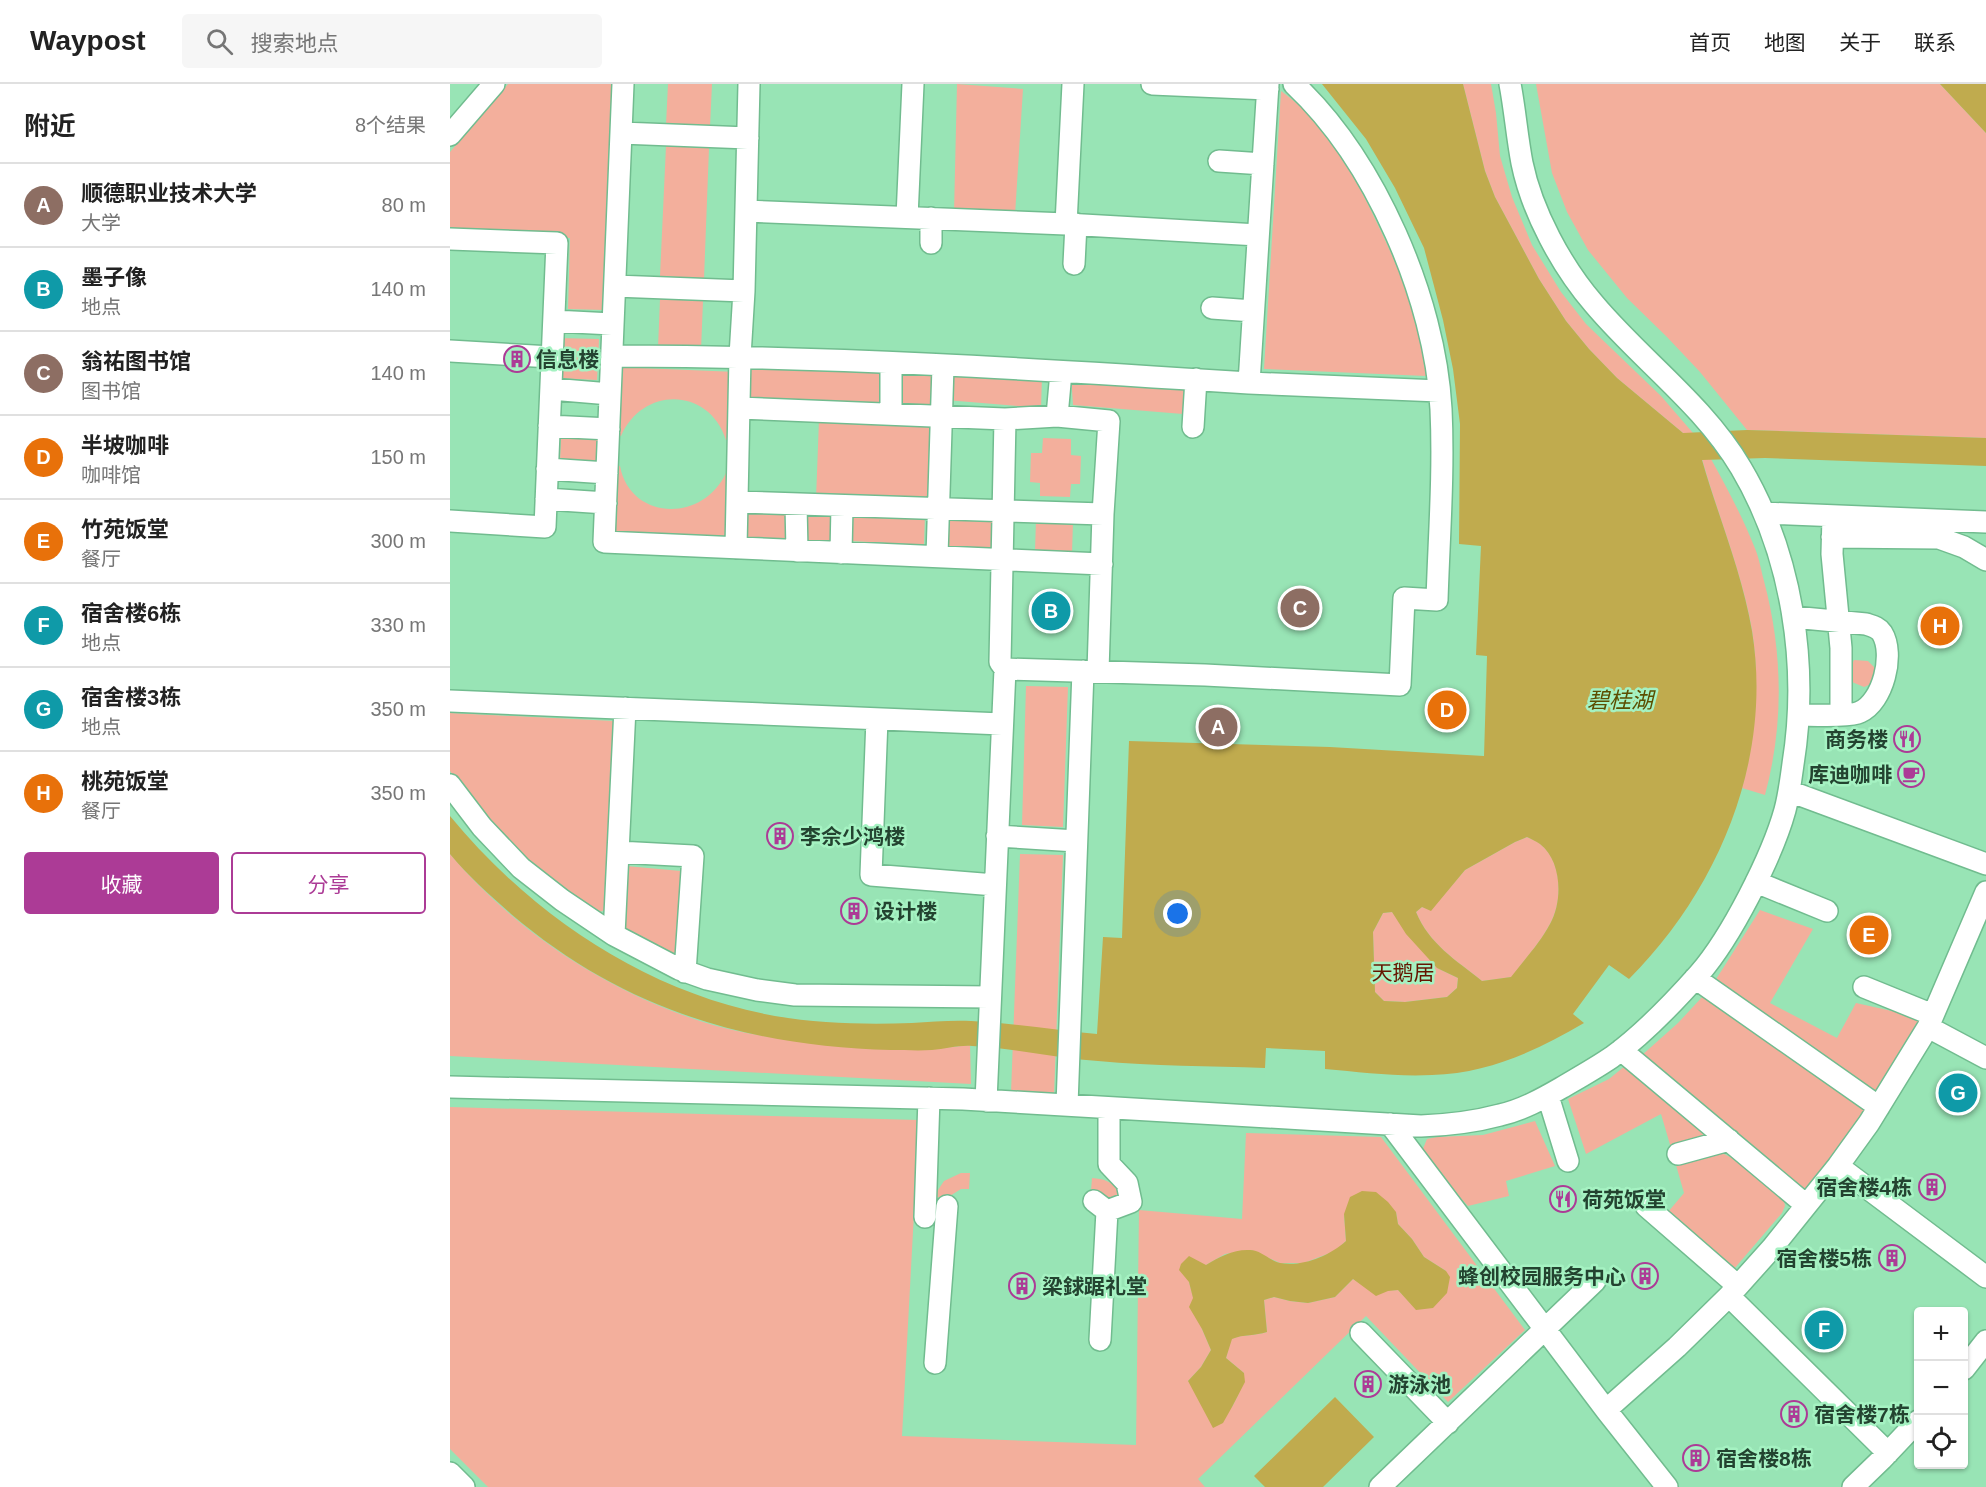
<!DOCTYPE html>
<html lang="zh">
<head>
<meta charset="utf-8">
<style>
  :root { --surface:#fff; --page:#f6f6f6; --text:#222; --muted:#767676; --line:#e0e0e0; --accent:#ac3b96 }
  body { margin:0; font-family:Helvetica,"Noto Sans SC",sans-serif; background:var(--page); color:var(--text) }
  .controls { position:absolute; right:18px; bottom:18px; display:grid; overflow:hidden; border-radius:6px; box-shadow:0 2px 4px #0004 }
  .controls button { width:54px; height:54px; display:grid; place-items:center; padding:0; border:0; border-bottom:2px solid var(--line); background:var(--surface); color:var(--text); font:30px sans-serif }
  .you { position:absolute; left:728px; top:830px; width:21px; height:21px; margin:-15px; border:4px solid #fff; border-radius:50%; background:#1a73e8; box-shadow:0 0 0 9px #1a73e833 }
  .badge { display:grid; place-items:center; width:39px; height:39px; border-radius:50%; background:var(--accent); color:#fff; font-size:20px; font-weight:700 }
  .pin { position:absolute; translate:-50% -50%; border:3px solid #fff; box-shadow:0 2px 6px #0006 }
  .list { margin:0; padding:0; list-style:none }
  h2 { display:flex; justify-content:space-between; align-items:center; height:78px; margin:0; padding:0 24px; font-size:26px }
  h2 small { font-size:20px; font-weight:400; color:var(--muted) }
  .list li { display:grid; grid-template-columns:39px 1fr auto; gap:18px; align-items:center; box-sizing:border-box; height:84px; padding:0 24px; border-top:2px solid var(--line) }
  .list b { display:block; font-size:22px; white-space:nowrap }
  .list p { margin:0; font-size:20px; white-space:nowrap; color:var(--muted) }
  .list em { font-size:20px; font-style:normal; color:var(--muted) }
  .actions { display:flex; gap:12px; padding:18px 24px }
  .actions a { flex:1; padding:14px 0; border:2px solid var(--accent); border-radius:6px; text-align:center; font-size:21px; color:var(--accent) }
  .actions .main { background:var(--accent); color:#fff }
  .icon { flex:none; width:33px; height:33px; fill:none; stroke:currentColor; stroke-width:2; stroke-linecap:round; stroke-linejoin:round }
  .map { position:relative; flex:none; width:1536px; height:1403px; overflow:hidden }
  header { display:flex; align-items:center; gap:36px; box-sizing:border-box; height:84px; padding:0 30px; background:var(--surface); border-bottom:2px solid var(--line) }
  header strong { font-size:28px }
  nav { display:flex; gap:33px; margin-inline-start:auto; font-size:21px }
  .search { width:420px; height:54px; background:var(--page); display:flex; align-items:center; gap:15px; box-sizing:border-box; padding:0 21px; border-radius:6px; color:var(--muted); font-size:22px }
  main { display:flex }
  aside { flex:1; background:var(--surface) }
  .map>svg:first-child { display:block }
</style>
</head>
<body>
<header>
<strong>Waypost</strong>
<div class="search"><svg class="icon" aria-label="search" viewBox="0 0 24 24"><circle cx="10" cy="10" r="6"/><path d="M15 15l6 6"/></svg>搜索地点</div>
<nav><a>首页</a><a>地图</a><a>关于</a><a>联系</a></nav>
</header>
<main>
<aside>
<h2>附近<small>8个结果</small></h2>
<ul class="list">
<li><span class="badge" style="background:#8d6e63">A</span><div><b>顺德职业技术大学</b><p>大学</p></div><em>80 m</em></li>
<li><span class="badge" style="background:#0f9aa8">B</span><div><b>墨子像</b><p>地点</p></div><em>140 m</em></li>
<li><span class="badge" style="background:#8d6e63">C</span><div><b>翁祐图书馆</b><p>图书馆</p></div><em>140 m</em></li>
<li><span class="badge" style="background:#e8710a">D</span><div><b>半坡咖啡</b><p>咖啡馆</p></div><em>150 m</em></li>
<li><span class="badge" style="background:#e8710a">E</span><div><b>竹苑饭堂</b><p>餐厅</p></div><em>300 m</em></li>
<li><span class="badge" style="background:#0f9aa8">F</span><div><b>宿舍楼6栋</b><p>地点</p></div><em>330 m</em></li>
<li><span class="badge" style="background:#0f9aa8">G</span><div><b>宿舍楼3栋</b><p>地点</p></div><em>350 m</em></li>
<li><span class="badge" style="background:#e8710a">H</span><div><b>桃苑饭堂</b><p>餐厅</p></div><em>350 m</em></li>
</ul>
<div class="actions"><a class="main">收藏</a><a>分享</a></div>
</aside>
<div class="map">
<svg width="1536" height="1403" viewBox="0 0 1536 1403">
  <rect width="100%" height="100%" fill="#98e4b5"/>
  <path fill="#f3af9c" fill-rule="evenodd" d="M 58,0 L 162,0 L 154,226 L 118,225 L 120,154 L 0,149 L 0,68 Z
    M 218,0 L 262,0 L 260,43 L 216,41 Z
    M 507,0 L 573,5 L 565,131 L 504,129 Z
    M 1013,0 L 1041,0 L 1046,29 L 1050,72 L 1062,113 L 1082,161 L 1111,208 L 1136,240 L 1211,312 L 1243,349 L 1233,349 L 1167,294 L 1139,265 L 1116,237 L 1089,195 L 1045,113 L 1035,87 Z
    M 1086,0 L 1490,0 L 1536,49 L 1536,354 L 1297,346 L 1250,288 L 1217,253 L 1177,214 L 1138,166 L 1117,128 L 1102,89 Z
    M 831,7 C 878,40 905,92 929,143 C 945,177 960,210 968,247 C 972,262 974,277 976,292 L 814,285 Z
    M 216,62 L 259,64 L 254,195 L 210,192 Z
    M 210,215 L 253,217 L 251,266 L 208,264 Z
    M 108,254 L 149,255 L 147,296 L 107,294 Z
    M 166,283 L 287,288 L 285,356 L 276,356 C 259,303 193,302 171,352 L 163,352 Z
    M 298,283 L 434,289 L 432,321 L 297,316 Z
    M 447,288 L 484,292 L 483,325 L 447,322 Z
    M 498,288 L 592,292 L 591,324 L 496,316 Z
    M 621,291 L 737,299 L 733,330 L 623,321 Z
    M 369,336 L 482,341 L 479,420 L 366,415 Z
    M 111,351 L 149,353 L 148,381 L 110,379 Z
    M 593,354 L 621,355 L 621,371 L 631,372 L 630,400 L 621,400 L 620,413 L 590,412 L 590,399 L 580,398 L 581,369 L 592,369 Z
    M 1252,375 L 1261,375 C 1277,404 1292,432 1304,462 C 1309,473 1311,486 1314,497 C 1333,569 1334,640 1315,711 L 1292,704 C 1306,654 1310,598 1302,546 C 1292,488 1268,432 1252,375 Z
    M 161,382 L 170,382 C 180,436 252,440 276,389 L 284,390 L 282,456 L 160,451 Z
    M 294,423 L 338,427 L 337,457 L 296,455 Z
    M 400,425 L 475,429 L 474,461 L 401,457 Z
    M 354,426 L 383,429 L 382,461 L 354,458 Z
    M 493,431 L 545,433 L 545,466 L 492,463 Z
    M 586,436 L 623,438 L 622,469 L 585,467 Z
    M590 527a11 11 0 1 1 22 0a11 11 0 1 1-22 0Z
    M 1404,576 L 1418,577 L 1427,586 L 1423,599 L 1414,603 L 1402,598 L 1398,589 Z
    M 576,602 L 618,603 L 613,743 L 572,741 Z
    M 0,629 L 164,637 L 155,826 L 147,829 L 100,796 L 39,740 L 10,702 L 0,687 Z
    M 1077,753 C 1081,755 1086,757 1089,759 C 1113,777 1113,817 1100,840 C 1090,859 1074,876 1062,893 L 1032,897 C 1006,876 979,860 966,828 L 972,823 L 981,826 L 1015,786 L 1065,758 Z
    M 0,770 C 65,847 155,906 250,937 C 283,948 318,953 353,958 C 409,966 464,968 520,961 L 521,1000 L 0,972 Z
    M 570,770 L 613,771 L 604,1011 L 561,1009 Z
    M 176,782 L 231,787 L 225,878 L 174,851 Z
    M 1310,826 L 1363,845 L 1320,919 L 1387,954 L 1406,919 L 1473,934 L 1426,1008 L 1263,900 Z
    M 942,828 L 987,884 L 1008,894 L 1007,904 L 997,913 L 955,918 L 934,917 L 925,908 L 923,848 L 933,829 Z
    M 1255,910 L 1417,1026 L 1356,1108 L 1191,972 L 1228,939 Z
    M 1175,982 L 1253,1048 L 1254,1056 L 1221,1064 L 1211,1030 L 1136,1070 L 1118,1015 L 1159,995 Z
    M 0,1023 L 469,1036 L 452,1352 L 686,1361 L 689,1126 L 792,1135 L 796,1049 L 931,1053 L 1075,1246 L 998,1318 L 916,1232 L 748,1395 L 755,1403 L 38,1403 L 0,1365 ZM 946,1128 L 948,1140 L 962,1155 L 974,1173 L 996,1187 L 966,1225 L 948,1206 C 932,1207 916,1204 903,1195 L 885,1213 L 858,1219 L 840,1217 L 824,1213 L 814,1216 L 817,1248 C 805,1252 793,1250 781,1255 L 776,1274 L 794,1289 L 788,1311 L 782,1323 L 738,1297 L 751,1283 L 761,1266 L 752,1245 L 739,1198 L 756,1181 L 775,1170 L 801,1166 L 830,1179 L 854,1179 L 885,1167 L 896,1157 L 894,1130 Z
    M 1085,1037 L 1105,1082 L 1056,1097 L 1059,1112 L 1018,1122 L 974,1074 L 972,1067 L 977,1055 L 987,1053 L 1033,1051 Z
    M 1267,1069 L 1274,1070 L 1282,1074 L 1334,1117 L 1335,1122 L 1332,1129 L 1284,1185 L 1218,1128 L 1234,1109 L 1226,1081 Z
    M 511,1089 L 520,1089 L 519,1105 L 511,1105 L 495,1115 L 487,1113 L 486,1109 L 494,1097 Z
    M 642,1094 C 654,1095 660,1097 669,1106 L 670,1121 L 641,1107 Z"/>
  <path fill="#c0ab4e" fill-rule="evenodd" d="M 872,0 L 1013,0 L 1035,87 L 1045,113 L 1089,195 L 1116,237 L 1139,265 L 1167,294 L 1233,349 L 1297,346 L 1536,354 L 1536,382 L 1315,374 L 1252,376 C 1268,432 1292,488 1302,547 C 1323,675 1269,805 1179,895 L 1159,881 L 1123,930 L 1134,939 C 1086,967 1039,989 982,991 C 947,993 910,988 875,985 L 875,967 L 816,964 L 815,984 C 760,982 703,982 648,977 C 606,974 564,964 522,962 C 509,961 495,965 482,966 C 468,967 454,966 441,966 C 296,962 173,925 61,830 C 40,811 18,792 0,770 L 0,732 C 93,845 228,929 376,938 C 404,940 433,940 462,939 C 481,938 501,936 521,937 C 563,939 605,946 647,950 L 653,853 L 672,854 L 679,657 L 880,663 L 1034,672 L 1037,572 L 1026,571 L 1031,462 L 1009,460 L 1010,340 L 1003,285 L 993,236 L 974,164 L 945,104 L 916,55 ZM 1077,753 C 1081,755 1086,757 1090,760 C 1112,777 1113,817 1100,840 C 1090,859 1074,876 1061,893 L 1032,897 C 1006,876 979,860 966,828 L 972,823 L 981,827 L 1015,786 L 1065,758 ZM 942,828 L 956,850 L 987,884 L 1008,894 L 1007,904 L 997,913 L 955,918 L 934,917 L 925,908 L 923,848 L 933,829 Z
    M 1490,0 L 1536,0 L 1536,49 Z
    M 912,1107 L 926,1108 L 938,1118 L 946,1128 L 948,1140 L 962,1155 L 974,1173 L 996,1187 L 1000,1193 L 997,1209 L 983,1224 L 966,1226 L 948,1206 L 938,1207 L 926,1212 L 903,1195 L 885,1213 L 858,1219 L 840,1217 L 824,1213 L 814,1216 L 817,1248 C 805,1252 794,1250 782,1255 L 776,1274 L 794,1289 L 795,1298 L 782,1323 L 773,1339 L 763,1344 L 738,1297 L 751,1283 L 761,1266 L 752,1245 L 739,1223 L 743,1214 L 739,1198 L 729,1186 L 731,1180 L 739,1172 L 756,1181 C 769,1173 784,1165 800,1166 C 811,1166 820,1177 830,1179 C 853,1183 879,1172 896,1157 L 894,1130 L 900,1113 Z
    M 885,1313 L 924,1353 L 873,1403 L 815,1403 L 804,1392 Z"/>
  <g fill="none" stroke-linecap="round" stroke-linejoin="round">
    <defs>
      <path id="minor" d="M 173,0 L 154,458 L 652,480
        M 702,0 L 818,5
        M 818,0 L 799,299 L 989,307
        M 171,49 L 298,54
        M 0,51 L 44,0
        M 769,77 L 813,80
        M 296,127 L 616,140 L 808,151
        M 457,133 L 463,0
        M 616,140 L 623,0
        M 0,155 L 107,159 L 95,443 L 0,437
        M 481,159 L 481,134
        M 624,180 L 626,140
        M 165,202 L 294,207
        M 762,224 L 803,227
        M 104,237 L 162,240
        M 0,267 L 101,273
        M 162,272 C 374,272 587,285 799,299
        M 101,305 L 160,310
        M 290,324 L 555,335 L 607,332 L 659,337 L 653,430 L 648,587
        M 441,330 L 441,279
        M 607,332 L 611,288
        M 99,342 L 159,345
        M 743,343 L 746,295
        M 97,385 L 157,389
        M 96,415 L 156,419
        M 288,418 L 653,430
        M 346,420 L 347,467
        M 1314,429 L 1536,438
        M 1383,432 L 1382,470 L 1391,564 L 1391,630
        M 1382,453 L 1489,454 L 1514,463 L 1536,476
        M 286,464 L 290,272 L 294,207 L 299,0
        M 391,469 L 392,422
        M 487,472 L 493,282
        M 1343,533 L 1416,540 C 1422,542 1428,543 1432,549 C 1445,570 1433,618 1410,628 C 1400,633 1362,631 1349,631
        M 555,585 L 550,578 L 555,335
        M 0,617 L 552,640
        M 427,635 L 421,791 L 545,801
        M 0,701 L 32,743 L 71,784 L 112,816 L 164,851 L 229,885 L 257,895 L 307,906 L 345,911 L 540,913
        M 1339,707 L 1536,780
        M 547,752 L 626,757
        M 168,768 L 243,772 L 235,888
        M 1306,798 L 1377,827
        M 164,851 L 175,624
        M 1245,894 L 1429,1023
        M 1414,903 L 1483,931
        M 1478,943 L 1536,974
        M 1171,966 L 1356,1121
        M 0,1003 L 513,1015 L 971,1042 C 998,1041 1024,1038 1050,1031 C 1072,1026 1092,1015 1111,1004 C 1128,994 1146,984 1162,973 C 1191,952 1225,917 1249,890 C 1269,867 1285,839 1299,812 C 1313,785 1327,755 1335,726 C 1339,711 1341,695 1343,680 C 1359,581 1342,470 1291,384 C 1253,320 1191,276 1144,220 C 1112,183 1082,128 1072,79 C 1067,53 1065,26 1060,0
        M 1098,1012 L 1118,1077
        M 536,1017 L 555,585 L 755,591 L 950,601 L 954,514 L 987,516 C 989,453 994,389 991,325 C 985,214 925,76 844,0
        M 617,1021 L 633,587
        M 940,1040 L 1156,1326 L 1217,1403
        M 1228,1070 L 1279,1056
        M 1388,1082 L 1536,1193
        M 644,1117 L 657,1127 L 681,1118 L 677,1099 L 659,1080 L 659,1024
        M 1196,1122 L 1288,1202
        M 475,1133 L 479,1014
        M 1279,1212 L 1438,1369
        M 911,1249 L 998,1339
        M 650,1256 L 657,1127
        M 485,1279 L 497,1122
        M 1514,1285 L 1536,1257
        M 1156,1326 L 1227,1263 L 1279,1212 L 1322,1164 L 1388,1082 L 1419,1039 L 1478,943 L 1536,808
        M 0,1389 L 14,1403
        M 930,1403 L 1145,1197
        M 1403,1403 L 1432,1375 L 1468,1337"/>
    </defs>
    <use href="#minor" stroke="#71bc8f" stroke-width="24"/>
    <use href="#minor" stroke="#fff" stroke-width="21"/>
  </g>
  <defs>
    <symbol id="building-ring" viewBox="-11 -11 22 22"><circle r="9.5" fill="#a5f2c2" stroke="#ac3b96" stroke-width="1.5"/><path d="M-4-6H4V6H1V3H-1V6H-4ZM-2.5-4.3h1.7v1.8h-1.7ZM.8-4.3h1.7v1.8H.8ZM-2.5-1h1.7V.8h-1.7ZM.8-1h1.7V.8H.8Z" fill="#ac3b96"/></symbol>
    <symbol id="restaurant-ring" viewBox="-11 -11 22 22"><circle r="9.5" fill="#a5f2c2" stroke="#ac3b96" stroke-width="1.5"/><path d="M-5-6h1v4h1v-4h1v4h1v-4h1v5L-1.5 .5V6h-2V.5L-5-1ZM5-6V6H3V1.5H1.5Q1.5-4 5-6Z" fill="#ac3b96"/></symbol>
    <symbol id="cafe-ring" viewBox="-11 -11 22 22"><circle r="9.5" fill="#a5f2c2" stroke="#ac3b96" stroke-width="1.5"/><path d="M-5.5-4.5H6V0H3Q3 3.5 0 3.5H-2.5Q-5.5 3.5-5.5 0ZM3-3.2v2h1.7v-2ZM-6 4.5H4V6H-6Z" fill="#ac3b96"/></symbol>
  </defs>
  <g fill-rule="evenodd">
    <use href="#building-ring" x="52" y="260" width="30" height="30"/>
    <use href="#restaurant-ring" x="1442" y="640" width="30" height="30"/>
    <use href="#cafe-ring" x="1446" y="675" width="30" height="30"/>
    <use href="#building-ring" x="315" y="737" width="30" height="30"/>
    <use href="#building-ring" x="389" y="812" width="30" height="30"/>
    <use href="#building-ring" x="1467" y="1088" width="30" height="30"/>
    <use href="#restaurant-ring" x="1098" y="1100" width="30" height="30"/>
    <use href="#building-ring" x="1427" y="1159" width="30" height="30"/>
    <use href="#building-ring" x="1180" y="1177" width="30" height="30"/>
    <use href="#building-ring" x="557" y="1187" width="30" height="30"/>
    <use href="#building-ring" x="903" y="1285" width="30" height="30"/>
    <use href="#building-ring" x="1329" y="1315" width="30" height="30"/>
    <use href="#building-ring" x="1231" y="1359" width="30" height="30"/>
  </g>
  <g text-anchor="middle" dominant-baseline="central" stroke-width="5" stroke-linejoin="round" paint-order="stroke">
    <g font-size="21" font-weight="bold" fill="#234330" stroke="#a5f2c2" text-anchor="start">
      <text x="86" y="275">信息楼</text>
      <text x="1438" y="655" text-anchor="end">商务楼</text>
      <text x="1442" y="690" text-anchor="end">库迪咖啡</text>
      <text x="350" y="752">李佘少鸿楼</text>
      <text x="424" y="827">设计楼</text>
      <text x="1462" y="1103" text-anchor="end">宿舍楼4栋</text>
      <text x="1132" y="1115">荷苑饭堂</text>
      <text x="1422" y="1174" text-anchor="end">宿舍楼5栋</text>
      <text x="1176" y="1192" text-anchor="end">蜂创校园服务中心</text>
      <text x="592" y="1202">梁銶踞礼堂</text>
      <text x="938" y="1300">游泳池</text>
      <text x="1364" y="1330">宿舍楼7栋</text>
      <text x="1266" y="1374">宿舍楼8栋</text>
    </g>
    <g font-size="21" fill="#651600" stroke="#a5f2c2">
      <text x="953" y="888">天鹅居</text>
    </g>
    <g font-size="22" font-style="italic" fill="#5c4e00" stroke="#a5f2c2">
      <text x="1170" y="616">碧桂湖</text>
    </g>
  </g>
</svg>
<div class="controls">
<button>+</button>
<button>−</button>
<button><svg class="icon" aria-label="locate" viewBox="0 0 24 24"><circle cx="12" cy="12" r="6"/><path d="M12 2v4M12 18v4M2 12h4M18 12h4"/></svg></button>
</div>
<div class="you"></div>
<div class="pin badge" style="left:768px;top:643px;background:#8d6e63">A</div>
<div class="pin badge" style="left:601px;top:527px;background:#0f9aa8">B</div>
<div class="pin badge" style="left:850px;top:524px;background:#8d6e63">C</div>
<div class="pin badge" style="left:997px;top:626px;background:#e8710a">D</div>
<div class="pin badge" style="left:1419px;top:851px;background:#e8710a">E</div>
<div class="pin badge" style="left:1374px;top:1246px;background:#0f9aa8">F</div>
<div class="pin badge" style="left:1508px;top:1009px;background:#0f9aa8">G</div>
<div class="pin badge" style="left:1490px;top:542px;background:#e8710a">H</div>
</div>
</main>
</body>
</html>
